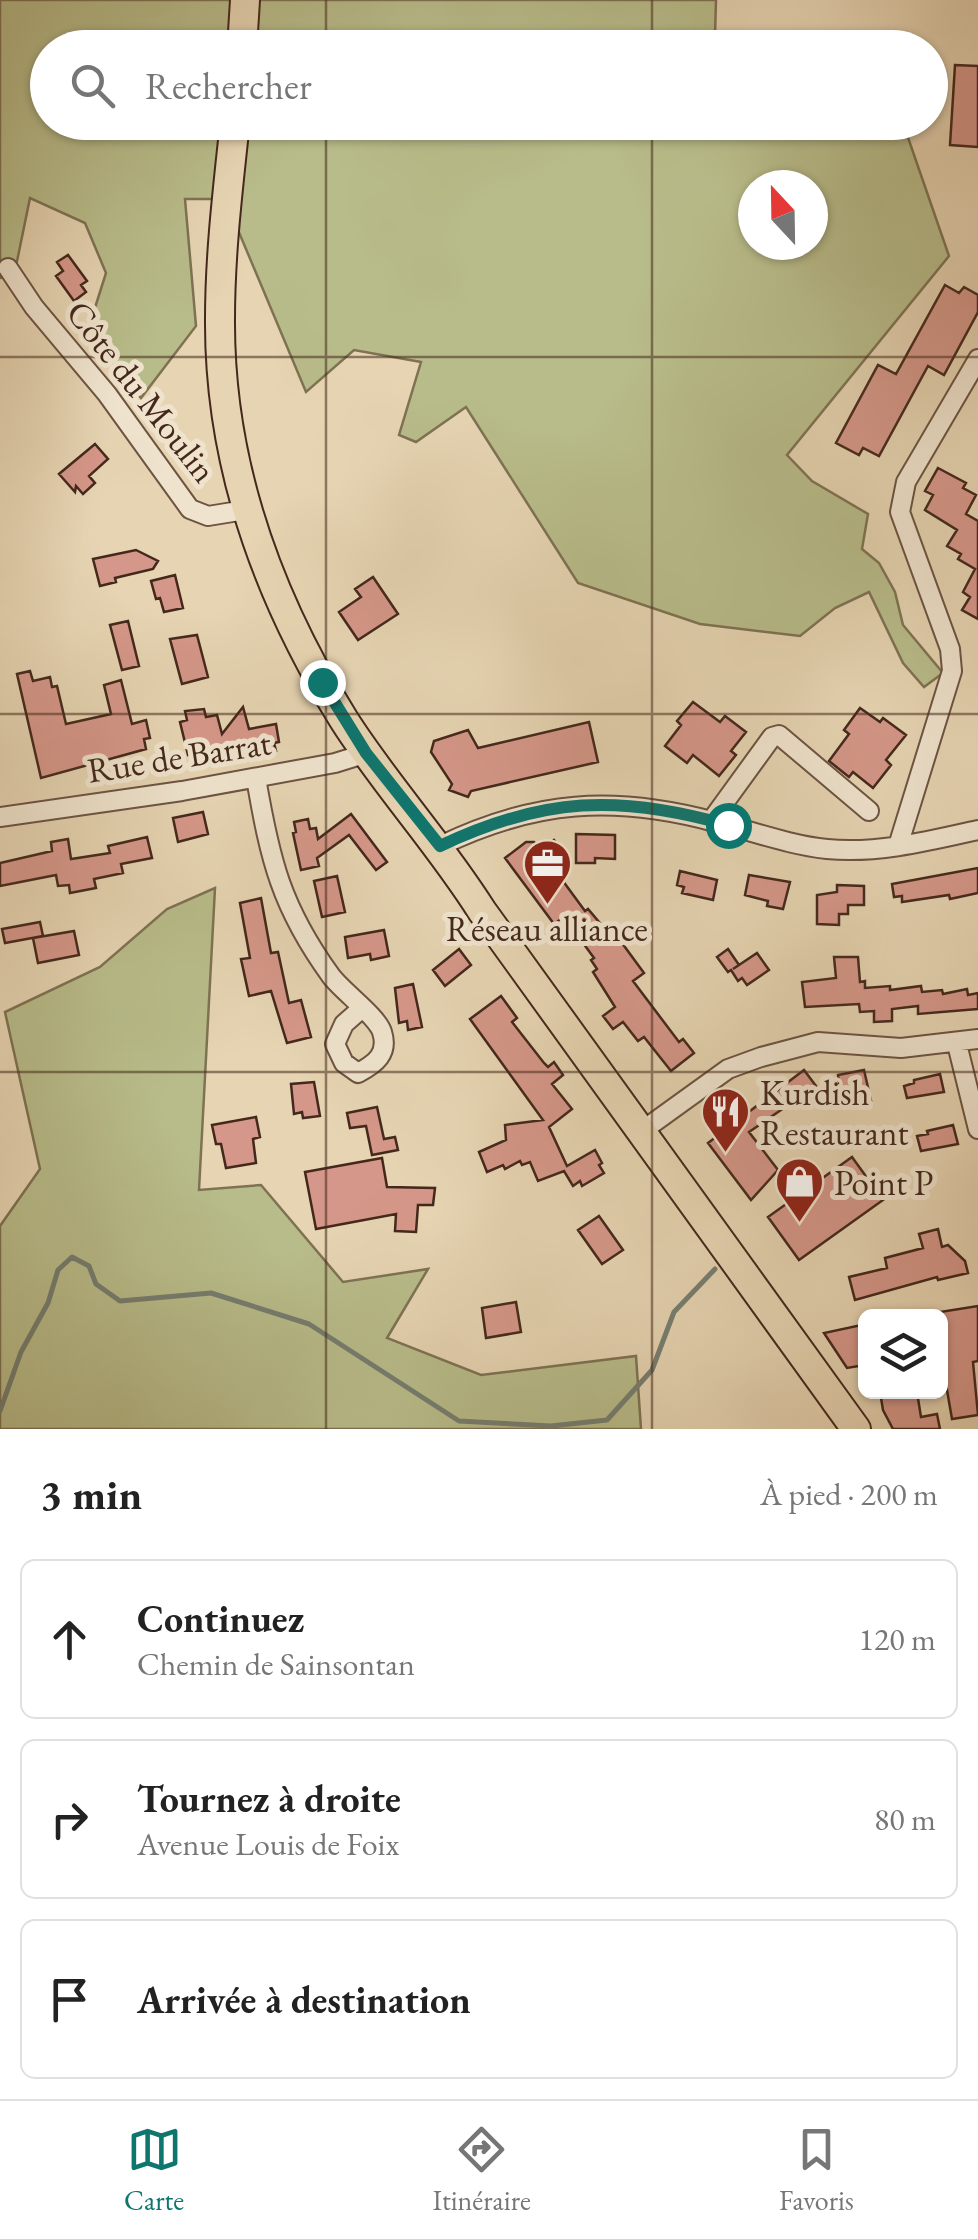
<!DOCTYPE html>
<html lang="fr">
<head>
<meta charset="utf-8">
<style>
  :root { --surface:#fff; --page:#f2f2f2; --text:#222; --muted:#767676; --line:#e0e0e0; --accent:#0f766e }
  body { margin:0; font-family:"EB Garamond",serif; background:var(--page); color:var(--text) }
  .controls { position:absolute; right:30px; bottom:30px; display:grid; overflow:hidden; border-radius:15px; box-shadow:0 2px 8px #0004 }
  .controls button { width:90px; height:90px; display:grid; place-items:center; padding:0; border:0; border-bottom:2px solid var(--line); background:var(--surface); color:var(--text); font:50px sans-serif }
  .compass { position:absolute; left:738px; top:170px; width:90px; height:90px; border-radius:50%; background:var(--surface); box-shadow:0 2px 8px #0004; rotate:338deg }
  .stop { position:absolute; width:30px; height:30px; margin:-22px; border:8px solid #0f766e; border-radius:50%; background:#fff }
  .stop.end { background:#0f766e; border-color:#fff; box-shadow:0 2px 10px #0008 }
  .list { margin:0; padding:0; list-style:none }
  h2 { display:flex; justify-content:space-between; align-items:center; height:130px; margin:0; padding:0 40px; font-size:42px }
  h2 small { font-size:32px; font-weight:400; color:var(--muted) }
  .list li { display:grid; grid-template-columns:65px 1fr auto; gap:30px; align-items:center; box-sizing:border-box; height:160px; margin:0 20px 20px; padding:0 20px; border:2px solid var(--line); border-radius:15px }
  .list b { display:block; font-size:38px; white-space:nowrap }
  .list p { margin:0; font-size:32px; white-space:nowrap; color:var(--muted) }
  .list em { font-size:32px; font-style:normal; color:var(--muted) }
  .icon { flex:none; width:55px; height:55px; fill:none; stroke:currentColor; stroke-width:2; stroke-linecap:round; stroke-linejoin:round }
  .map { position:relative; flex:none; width:978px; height:1429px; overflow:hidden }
  .search { position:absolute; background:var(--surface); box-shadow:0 2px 8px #0004; left:30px; right:30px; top:30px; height:110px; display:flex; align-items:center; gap:25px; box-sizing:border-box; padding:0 35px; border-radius:55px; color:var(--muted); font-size:38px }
  .sheet { height:670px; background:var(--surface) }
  nav { display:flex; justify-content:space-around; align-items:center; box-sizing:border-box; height:140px; border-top:2px solid var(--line); background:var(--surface); font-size:28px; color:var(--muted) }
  nav a { display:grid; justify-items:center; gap:5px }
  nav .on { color:var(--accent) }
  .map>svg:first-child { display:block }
</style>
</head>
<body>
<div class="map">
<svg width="978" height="1429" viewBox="0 0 978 1429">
  <rect width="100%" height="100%" fill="#e6d4b2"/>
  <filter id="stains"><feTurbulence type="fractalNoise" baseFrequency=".002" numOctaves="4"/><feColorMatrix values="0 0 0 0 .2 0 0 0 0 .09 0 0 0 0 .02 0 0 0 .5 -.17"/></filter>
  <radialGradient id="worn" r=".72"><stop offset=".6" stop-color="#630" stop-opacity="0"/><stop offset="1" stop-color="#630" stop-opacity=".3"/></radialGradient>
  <path fill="#b8bc8a" stroke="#7e7253" stroke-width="2.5" fill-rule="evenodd" d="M 0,0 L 716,0 L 715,36 L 723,47 L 48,48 L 48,122 L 903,123 L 949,256 L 787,455 L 812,481 L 868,514 L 862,549 L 879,563 L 895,592 L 903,625 L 943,673 L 924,687 L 903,663 L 869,592 L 835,608 L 800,636 L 700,624 L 578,583 L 466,407 L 416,442 L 399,435 L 421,362 L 354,350 L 306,392 L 225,199 L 185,199 L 196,326 L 141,398 L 86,336 L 106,273 L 85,223 L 30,198 L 14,276 L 0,278 ZM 753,185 L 813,185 L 813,245 L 753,245 Z
    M 215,888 L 199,1190 L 261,1185 L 343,1282 L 428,1269 L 387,1338 L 481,1375 L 636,1356 L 641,1429 L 0,1429 L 0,1226 L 40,1169 L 5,1012 L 100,967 L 167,909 Z"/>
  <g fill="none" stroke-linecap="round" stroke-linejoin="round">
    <path stroke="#767e70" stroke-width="5" d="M 0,1411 L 21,1352 L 48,1303 L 58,1270 L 72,1257 L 89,1266 L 96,1284 L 120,1301 L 211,1293 L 309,1324 L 459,1421 L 551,1426 L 607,1420 L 652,1370 L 674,1312 L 715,1269"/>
  </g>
  <path fill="#d59789" stroke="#44281c" stroke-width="2.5" d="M 955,65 L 978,66 L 978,147 L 950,145 Z
    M 68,255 L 87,281 L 81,285 L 86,292 L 74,301 L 56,276 L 63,271 L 57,262 Z
    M 945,285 L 959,293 L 964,287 L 978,295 L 978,312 L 944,375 L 928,366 L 879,456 L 863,448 L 859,455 L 836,443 L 878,365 L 896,374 Z
    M 95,444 L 108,459 L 89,476 L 95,483 L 83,494 L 76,486 L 75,492 L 59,474 Z
    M 938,468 L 966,483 L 963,488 L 976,495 L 966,514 L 978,521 L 978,619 L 962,610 L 970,597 L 963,592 L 975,569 L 958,559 L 961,554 L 947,546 L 957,530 L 925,510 L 933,495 L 925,491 Z
    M 136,550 L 158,561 L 153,569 L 115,578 L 116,582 L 100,586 L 93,559 Z
    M 175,575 L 183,608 L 164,612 L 160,598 L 156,599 L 151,581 Z
    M 373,577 L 398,614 L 358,640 L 339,612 L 361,597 L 355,589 Z
    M 128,621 L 139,666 L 122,670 L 110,625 Z
    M 197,635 L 208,677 L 182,684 L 170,639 Z
    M 30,671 L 33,681 L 50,677 L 52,687 L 57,686 L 66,724 L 111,714 L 104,685 L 121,680 L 132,724 L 146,720 L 150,738 L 144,739 L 146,749 L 41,778 L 17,674 Z
    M 693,702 L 720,722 L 725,716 L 746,732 L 731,751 L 736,755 L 719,776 L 693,755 L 687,763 L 665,746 L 681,725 L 677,721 Z
    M 243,707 L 249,729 L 276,724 L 279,742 L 274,743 L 276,751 L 217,765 L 213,749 L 188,755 L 180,722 L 187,720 L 185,711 L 204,709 L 206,717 L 217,715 L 222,734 Z
    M 860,708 L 880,722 L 883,718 L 906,735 L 886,760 L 891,765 L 873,788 L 853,772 L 849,777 L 829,761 L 849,734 L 844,730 Z
    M 589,722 L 598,762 L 471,791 L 468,797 L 449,790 L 452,784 L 431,752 L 434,741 L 468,730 L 478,748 Z
    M 203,812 L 208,834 L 178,842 L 173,818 Z
    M 351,814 L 387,862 L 376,870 L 349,835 L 317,858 L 319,866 L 301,870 L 293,833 L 296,832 L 294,822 L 308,819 L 310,829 L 316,828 L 318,839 Z
    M 576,834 L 615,835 L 615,859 L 595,858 L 595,863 L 576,863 Z
    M 147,837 L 152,858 L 121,864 L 123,873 L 94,879 L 96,888 L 70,893 L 69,885 L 58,886 L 56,875 L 0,886 L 0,863 L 52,851 L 51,842 L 68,839 L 71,859 L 110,853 L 108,846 Z
    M 554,840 L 570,862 L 549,862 L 585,911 L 588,909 L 616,942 L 619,939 L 644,973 L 633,981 L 679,1042 L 683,1039 L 694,1053 L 671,1071 L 644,1037 L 638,1041 L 623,1022 L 613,1029 L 603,1016 L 615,1007 L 593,972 L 597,969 L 591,960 L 594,958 L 564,917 L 554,924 L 505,858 L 526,842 L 534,842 L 540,850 Z
    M 978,868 L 978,893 L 950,899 L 949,895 L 902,902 L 902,896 L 894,897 L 892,884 Z
    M 680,871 L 717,880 L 713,900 L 682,893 L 684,887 L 677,885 Z
    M 749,875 L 790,882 L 783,909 L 767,906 L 768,901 L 745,895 Z
    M 337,876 L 345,912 L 322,917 L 314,881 Z
    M 837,885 L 864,886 L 864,905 L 848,905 L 848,914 L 839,914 L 839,925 L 817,924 L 817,895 L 837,892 Z
    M 261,898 L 271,953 L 278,952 L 289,1003 L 301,1000 L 311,1037 L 287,1043 L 271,991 L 249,996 L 241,959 L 250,958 L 240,903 Z
    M 40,922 L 43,936 L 5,943 L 2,929 Z
    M 384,930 L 389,956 L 371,960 L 370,954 L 348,958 L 345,937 Z
    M 74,931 L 79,955 L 38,963 L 33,938 Z
    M 459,949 L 471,965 L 445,986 L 433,970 Z
    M 728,949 L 739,965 L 733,969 L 757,953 L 769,970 L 747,985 L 742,978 L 738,981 L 731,970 L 728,972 L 717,957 Z
    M 834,957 L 858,957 L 860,982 L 865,981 L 865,988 L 890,986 L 890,990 L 921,986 L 922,992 L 942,990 L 943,994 L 967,989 L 968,995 L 978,993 L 978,1009 L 918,1014 L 918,1006 L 892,1009 L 892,1021 L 874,1022 L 874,1011 L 860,1012 L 859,1004 L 805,1007 L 802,982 L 836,978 Z
    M 413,984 L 422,1027 L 408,1030 L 407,1021 L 399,1023 L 395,988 Z
    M 501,996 L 517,1018 L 512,1022 L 544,1063 L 548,1067 L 554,1062 L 563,1075 L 552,1084 L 572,1109 L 549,1127 L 567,1166 L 595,1150 L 602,1163 L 599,1165 L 604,1173 L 582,1186 L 580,1181 L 573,1186 L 564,1171 L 538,1181 L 530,1162 L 522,1165 L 520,1161 L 505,1169 L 503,1165 L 487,1172 L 479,1152 L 506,1140 L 505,1125 L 543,1120 L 470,1019 Z
    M 804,1070 L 816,1086 L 749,1132 L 778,1170 L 751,1200 L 708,1143 Z
    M 864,1070 L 872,1105 L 854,1108 L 851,1089 L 840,1091 L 838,1075 Z
    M 940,1074 L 944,1092 L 907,1098 L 904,1086 L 914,1083 L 914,1080 Z
    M 314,1082 L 320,1116 L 303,1118 L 302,1112 L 294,1114 L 291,1084 Z
    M 377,1107 L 384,1139 L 395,1137 L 398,1150 L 372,1155 L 366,1126 L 350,1128 L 347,1113 Z
    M 256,1117 L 260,1137 L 253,1139 L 256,1163 L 226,1168 L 221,1144 L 216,1144 L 212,1125 Z
    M 953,1125 L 958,1144 L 921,1151 L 917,1136 L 928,1134 L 927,1131 Z
    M 852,1157 L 883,1200 L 799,1260 L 768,1217 Z
    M 382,1158 L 387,1187 L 435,1188 L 433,1205 L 418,1205 L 416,1232 L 395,1231 L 396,1214 L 316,1229 L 305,1172 Z
    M 599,1216 L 623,1250 L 602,1264 L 578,1230 Z
    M 938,1229 L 942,1247 L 948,1245 L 965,1261 L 968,1273 L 938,1280 L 937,1277 L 855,1300 L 849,1277 L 887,1268 L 885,1258 L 923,1248 L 919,1234 Z
    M 516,1302 L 521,1332 L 486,1338 L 482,1308 Z
    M 978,1306 L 978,1361 L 973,1362 L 978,1415 L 952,1419 L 943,1367 L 940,1367 L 940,1312 Z
    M 866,1324 L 866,1343 L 862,1344 L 865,1365 L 847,1368 L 824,1333 Z
    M 880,1392 L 917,1392 L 921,1417 L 937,1414 L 940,1429 L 893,1429 L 883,1410 Z"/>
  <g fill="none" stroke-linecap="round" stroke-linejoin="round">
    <defs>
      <path id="minor" d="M 8,268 L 34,307 L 107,394 L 190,509 L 208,516 L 245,510
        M 256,778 C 270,860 281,907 331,976 C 343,992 377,1016 382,1032 C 389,1054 375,1064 358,1073 L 344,1063 L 335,1044 L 344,1024 L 361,1009
        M 0,817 L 182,791 L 335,763 L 367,753
        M 711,821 L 772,737 L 779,735 L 869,811
        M 440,846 C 535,800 614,795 715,822 C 752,831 789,845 827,849 C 877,854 929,841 978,830
        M 898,846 L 952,671 L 950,649 L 900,512 L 906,482 L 978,359
        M 957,1044 L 978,1129
        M 642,1131 L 728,1069 L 761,1057 L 818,1042 L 901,1048 L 978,1039"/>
      <path id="primary" d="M 242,48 L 245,0
        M 235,122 C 228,188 220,253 220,319 C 219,465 268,598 344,720 C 386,786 440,844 482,911 L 856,1429"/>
    </defs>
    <use href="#minor" stroke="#6c5342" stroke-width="22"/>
    <use href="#primary" stroke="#44281c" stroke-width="32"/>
    <use href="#minor" stroke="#efe3cd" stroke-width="18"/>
    <use href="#primary" stroke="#e6d4b2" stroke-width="28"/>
  </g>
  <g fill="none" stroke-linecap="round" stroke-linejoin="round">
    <path stroke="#0f766e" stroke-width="12" d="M 322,682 L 366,753 L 440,846 C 543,797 619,794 728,825"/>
  </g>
  <path fill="none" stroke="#44281c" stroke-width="2.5" stroke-opacity="0.55" d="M 326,0 L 326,48M 652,0 L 652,48M 326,122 L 326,1429M 652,122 L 652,1429M 0,357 L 978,357M 0,714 L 978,714M 0,1072 L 978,1072"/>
  <defs>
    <symbol id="office-pin" viewBox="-11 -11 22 30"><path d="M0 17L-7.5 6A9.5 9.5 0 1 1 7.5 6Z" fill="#8f2418" stroke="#efe3cd"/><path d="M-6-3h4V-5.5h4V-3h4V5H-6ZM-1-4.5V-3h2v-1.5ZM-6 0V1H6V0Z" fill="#fff"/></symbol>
    <symbol id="restaurant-pin" viewBox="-11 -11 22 30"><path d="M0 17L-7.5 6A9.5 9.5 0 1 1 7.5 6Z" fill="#8f2418" stroke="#efe3cd"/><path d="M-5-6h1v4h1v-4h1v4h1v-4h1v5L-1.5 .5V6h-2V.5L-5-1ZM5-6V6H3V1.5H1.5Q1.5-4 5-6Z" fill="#fff"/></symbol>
    <symbol id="shop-pin" viewBox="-11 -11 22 30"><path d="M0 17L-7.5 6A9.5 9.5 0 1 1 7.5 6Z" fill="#8f2418" stroke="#efe3cd"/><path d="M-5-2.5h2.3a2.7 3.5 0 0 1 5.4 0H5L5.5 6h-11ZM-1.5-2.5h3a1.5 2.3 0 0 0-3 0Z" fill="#fff"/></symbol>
  </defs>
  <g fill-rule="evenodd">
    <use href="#office-pin" x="520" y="836" width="55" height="75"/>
    <use href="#restaurant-pin" x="698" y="1084" width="55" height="75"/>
    <use href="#shop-pin" x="772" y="1154" width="55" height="75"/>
  </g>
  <g text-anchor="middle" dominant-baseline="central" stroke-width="10" stroke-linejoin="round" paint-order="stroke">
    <g font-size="35" fill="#44281c" stroke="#efe3cd">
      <text transform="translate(142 391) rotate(52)">Côte du Moulin</text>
      <text transform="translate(179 756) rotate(-9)">Rue de Barrat</text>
    </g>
    <g font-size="35" fill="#44281c" stroke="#efe3cd" text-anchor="start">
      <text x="547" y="928" text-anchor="middle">Réseau alliance</text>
      <text x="760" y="1092">Kurdish<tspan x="760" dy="40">Restaurant</tspan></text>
      <text x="834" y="1182">Point P</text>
    </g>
  </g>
  <rect width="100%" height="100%" filter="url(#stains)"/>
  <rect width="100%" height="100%" fill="url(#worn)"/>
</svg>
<div class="controls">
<button><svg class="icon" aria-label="layers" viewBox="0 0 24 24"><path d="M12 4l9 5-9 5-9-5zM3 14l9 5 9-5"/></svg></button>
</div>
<svg class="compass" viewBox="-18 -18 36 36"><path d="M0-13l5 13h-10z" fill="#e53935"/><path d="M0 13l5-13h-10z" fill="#767676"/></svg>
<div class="stop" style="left:728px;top:825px"></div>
<div class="stop end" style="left:322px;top:682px"></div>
<div class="search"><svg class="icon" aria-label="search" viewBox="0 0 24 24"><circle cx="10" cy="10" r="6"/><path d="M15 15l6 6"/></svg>Rechercher</div>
</div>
<section class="sheet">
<h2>3 min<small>À pied · 200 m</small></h2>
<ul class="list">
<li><svg class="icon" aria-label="ahead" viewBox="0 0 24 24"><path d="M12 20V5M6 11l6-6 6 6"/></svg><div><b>Continuez</b><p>Chemin de Sainsontan</p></div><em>120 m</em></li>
<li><svg class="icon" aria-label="right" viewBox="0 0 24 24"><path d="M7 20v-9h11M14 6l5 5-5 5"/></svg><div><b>Tournez à droite</b><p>Avenue Louis de Foix</p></div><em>80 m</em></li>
<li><svg class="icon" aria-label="arrive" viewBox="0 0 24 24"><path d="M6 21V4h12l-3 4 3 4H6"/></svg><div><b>Arrivée à destination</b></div></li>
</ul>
</section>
<nav>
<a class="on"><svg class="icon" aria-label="map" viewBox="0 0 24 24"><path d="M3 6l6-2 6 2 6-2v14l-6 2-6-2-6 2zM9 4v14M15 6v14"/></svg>Carte</a>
<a><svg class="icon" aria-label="directions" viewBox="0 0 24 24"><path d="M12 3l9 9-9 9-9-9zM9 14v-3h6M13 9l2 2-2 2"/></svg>Itinéraire</a>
<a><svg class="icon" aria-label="saved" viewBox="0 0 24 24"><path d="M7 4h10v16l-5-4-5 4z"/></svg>Favoris</a>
</nav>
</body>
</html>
